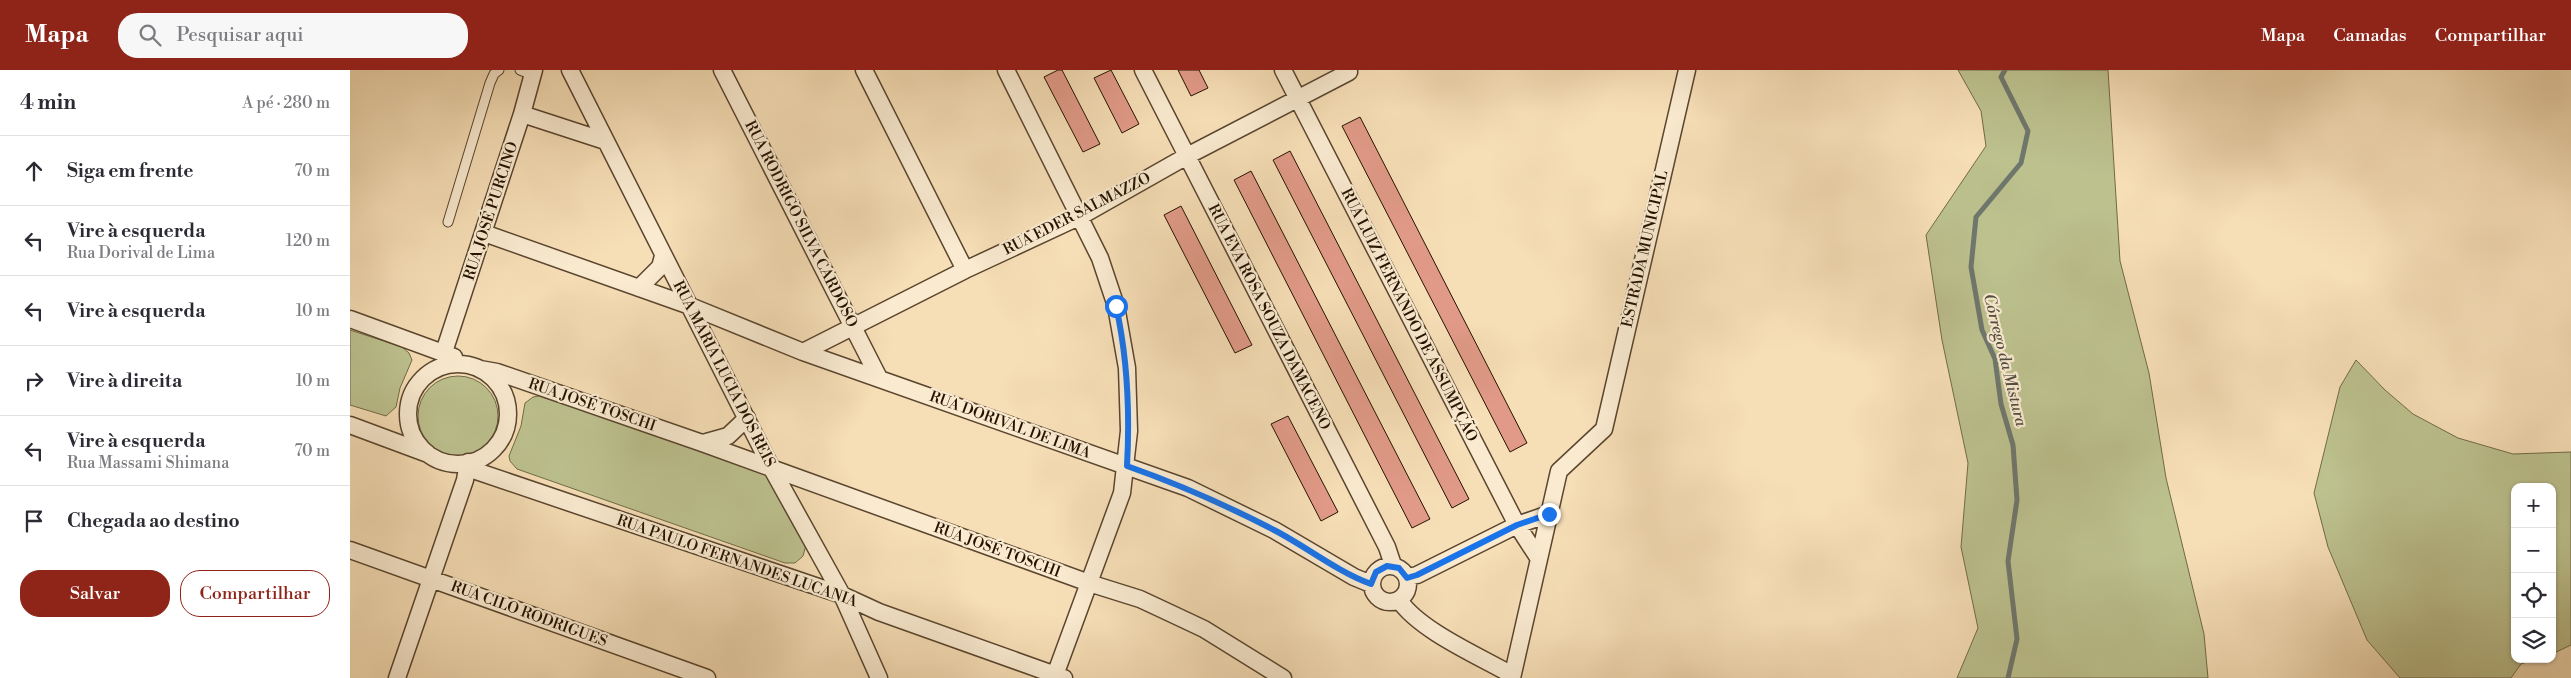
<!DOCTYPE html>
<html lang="pt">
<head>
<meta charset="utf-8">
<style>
  :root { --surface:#fff; --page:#f7f7f7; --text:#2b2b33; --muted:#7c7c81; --line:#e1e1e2; --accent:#8f2418 }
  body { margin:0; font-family:"Libre Bodoni",serif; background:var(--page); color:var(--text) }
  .controls { position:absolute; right:15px; bottom:15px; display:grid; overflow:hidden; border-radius:10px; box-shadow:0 1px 4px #0004 }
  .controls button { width:45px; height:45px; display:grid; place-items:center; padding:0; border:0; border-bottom:1px solid var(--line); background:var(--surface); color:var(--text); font:25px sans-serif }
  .stop { position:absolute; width:15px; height:15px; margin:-11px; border:4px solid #1a73e8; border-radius:50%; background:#fff }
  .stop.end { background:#1a73e8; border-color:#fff; box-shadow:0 1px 5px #0008 }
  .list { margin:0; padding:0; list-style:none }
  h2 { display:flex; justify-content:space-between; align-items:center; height:65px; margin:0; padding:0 20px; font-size:21px }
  h2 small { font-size:16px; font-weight:400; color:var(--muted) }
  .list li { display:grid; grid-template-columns:32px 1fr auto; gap:15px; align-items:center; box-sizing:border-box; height:70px; padding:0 20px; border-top:1px solid var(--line) }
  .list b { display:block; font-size:19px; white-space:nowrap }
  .list p { margin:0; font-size:16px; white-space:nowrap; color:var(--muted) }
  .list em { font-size:16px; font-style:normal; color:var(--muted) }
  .actions { display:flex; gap:10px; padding:15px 20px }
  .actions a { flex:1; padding:11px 0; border:1px solid var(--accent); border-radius:20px; text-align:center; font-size:18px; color:var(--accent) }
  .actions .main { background:var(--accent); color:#fff }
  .icon { flex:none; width:28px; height:28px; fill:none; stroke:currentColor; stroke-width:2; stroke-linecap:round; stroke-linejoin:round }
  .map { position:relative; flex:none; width:2221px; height:608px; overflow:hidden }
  header { display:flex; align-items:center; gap:30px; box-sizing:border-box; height:70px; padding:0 25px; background:var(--accent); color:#fff }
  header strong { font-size:24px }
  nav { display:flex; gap:28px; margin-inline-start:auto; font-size:18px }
  .search { width:350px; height:45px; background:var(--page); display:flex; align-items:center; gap:12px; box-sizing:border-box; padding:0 18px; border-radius:20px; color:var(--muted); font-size:19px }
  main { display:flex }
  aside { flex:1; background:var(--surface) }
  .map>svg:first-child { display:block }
</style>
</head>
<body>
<header>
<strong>Mapa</strong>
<div class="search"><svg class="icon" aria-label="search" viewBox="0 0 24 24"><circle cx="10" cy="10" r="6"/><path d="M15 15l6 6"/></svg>Pesquisar aqui</div>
<nav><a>Mapa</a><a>Camadas</a><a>Compartilhar</a></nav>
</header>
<main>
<aside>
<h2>4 min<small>A pé · 280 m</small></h2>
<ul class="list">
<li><svg class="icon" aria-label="ahead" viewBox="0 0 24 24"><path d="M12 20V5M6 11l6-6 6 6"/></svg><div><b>Siga em frente</b></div><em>70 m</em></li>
<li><svg class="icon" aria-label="left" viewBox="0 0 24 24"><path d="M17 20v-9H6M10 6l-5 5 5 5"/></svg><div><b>Vire à esquerda</b><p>Rua Dorival de Lima</p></div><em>120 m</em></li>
<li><svg class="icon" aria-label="left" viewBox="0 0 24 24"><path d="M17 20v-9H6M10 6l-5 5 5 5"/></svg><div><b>Vire à esquerda</b></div><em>10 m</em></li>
<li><svg class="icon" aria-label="right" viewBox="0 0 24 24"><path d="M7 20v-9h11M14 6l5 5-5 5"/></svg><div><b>Vire à direita</b></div><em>10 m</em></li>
<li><svg class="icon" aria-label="left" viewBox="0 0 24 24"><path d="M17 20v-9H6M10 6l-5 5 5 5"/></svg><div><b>Vire à esquerda</b><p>Rua Massami Shimana</p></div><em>70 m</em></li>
<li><svg class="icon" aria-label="arrive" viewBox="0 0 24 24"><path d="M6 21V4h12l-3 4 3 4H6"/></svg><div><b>Chegada ao destino</b></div></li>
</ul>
<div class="actions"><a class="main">Salvar</a><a>Compartilhar</a></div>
</aside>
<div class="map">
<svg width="2221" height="608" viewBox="0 0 2221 608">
  <rect width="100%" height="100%" fill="#f6deb6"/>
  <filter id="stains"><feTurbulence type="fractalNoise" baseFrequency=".004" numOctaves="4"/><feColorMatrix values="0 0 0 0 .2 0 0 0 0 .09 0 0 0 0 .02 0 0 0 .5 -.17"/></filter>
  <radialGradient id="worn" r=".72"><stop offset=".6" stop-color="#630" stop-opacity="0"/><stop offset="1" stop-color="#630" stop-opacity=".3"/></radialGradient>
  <path fill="#bcc18e" stroke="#716a47" d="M 1608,0 L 1758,0 L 1770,191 L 1799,303 L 1816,408 L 1854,564 L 1858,608 L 1607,608 L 1628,558 L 1611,477 L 1618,393 L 1592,270 L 1576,165 L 1636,76 L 1631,41 Z
    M 0,260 L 52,277 L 59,283 L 62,290 L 50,318 L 46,337 L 36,346 L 0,335 Z
    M 2006,290 L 2035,320 L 2063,344 L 2108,368 L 2163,384 L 2221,382 L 2221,575 L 2202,584 L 2202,417 L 2165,417 L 2165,589 L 2185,589 L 2171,594 L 2161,608 L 2050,608 L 2017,570 L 1978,477 L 1964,423 L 1990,317 Z
    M68 346a40 40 0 1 1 80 0a40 40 0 1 1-80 0Z
    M 189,326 L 418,402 L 456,475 L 453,486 L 445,493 L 435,493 L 167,399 L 160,391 L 159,386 L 171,356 L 175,333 L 183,327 Z"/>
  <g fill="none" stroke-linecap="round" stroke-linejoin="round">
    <path stroke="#6f776d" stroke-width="5" d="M 1655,0 L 1651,7 L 1678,61 L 1671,93 L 1626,147 L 1621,197 L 1632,260 L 1645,289 L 1651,334 L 1663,375 L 1667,430 L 1658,491 L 1667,569 L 1658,608"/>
  </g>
  <path fill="#e19a88" stroke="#261200" d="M 708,0 L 712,0 L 750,74 L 733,82 L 694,7 Z
    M 761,0 L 789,54 L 772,63 L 744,8 Z
    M 828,0 L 849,0 L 858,18 L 841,26 Z
    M 1010,47 L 1177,373 L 1160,382 L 992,56 Z
    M 940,81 L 1119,429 L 1102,438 L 923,90 Z
    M 901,101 L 1080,449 L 1062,458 L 884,110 Z
    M 831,136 L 902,275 L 885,283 L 814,145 Z
    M 938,346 L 988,442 L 971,451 L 921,354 Z"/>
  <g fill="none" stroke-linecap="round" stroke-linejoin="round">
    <defs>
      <path id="service" d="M 170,0 L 183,5
        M 98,152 L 140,13 L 144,4 L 149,0"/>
      <path id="minor" d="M 220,0 L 422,399 L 492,525 L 529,608
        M 372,0 L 529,308
        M 514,0 L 615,200
        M 656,0 L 750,188 L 766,236 L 777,298 L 779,361 L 772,423 L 704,608
        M 793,0 L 1037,477 L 1043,495
        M 933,0 L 1167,455 L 1189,489
        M 172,44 L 255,71
        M 134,163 L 340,236 L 453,282 L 838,418 L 924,460 L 1004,507 L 1021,514
        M 289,218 L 310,197 L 313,186
        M 0,249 L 104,287
        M 94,282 L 172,44 L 184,0
        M 453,282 L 615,200 L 731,146 L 837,86 L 999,2
        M58 344a50 50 0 1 1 100 0a50 50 0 1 1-100 0Z
        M 130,299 L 147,302 L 352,373 L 739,513 L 790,529 L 820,543 L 854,559 L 933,608
        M 0,355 L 78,384
        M 353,373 L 378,366 L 397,348
        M 121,392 L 126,401 L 492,525 L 529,542 L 714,608
        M 0,480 L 357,608
        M1022 514a18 18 0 1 1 36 0a18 18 0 1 1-36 0Z
        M 1057,507 L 1067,505 L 1167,455 L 1199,444
        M 1049,530 C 1070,561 1129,586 1162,605
        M 47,608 L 115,410 L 118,392
        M 1162,608 L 1209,401 L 1254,359 L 1337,0"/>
    </defs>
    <use href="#service" stroke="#5a452e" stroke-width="11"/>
    <use href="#minor" stroke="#5a452e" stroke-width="19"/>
    <use href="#service" stroke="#f9ead0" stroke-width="9"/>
    <use href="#minor" stroke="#f9ead0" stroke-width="16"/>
  </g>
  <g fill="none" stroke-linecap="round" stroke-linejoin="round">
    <path stroke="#1a73e8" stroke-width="6" d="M 766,236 C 778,290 780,341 777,396 C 828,414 876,435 924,460 C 957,477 986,501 1021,514 L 1026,502 L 1037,496 L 1049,498 L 1057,508 L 1067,505 L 1167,455 L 1199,444"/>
  </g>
  <g text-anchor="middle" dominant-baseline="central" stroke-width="4.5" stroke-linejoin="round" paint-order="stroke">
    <g font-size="15" fill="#261200" stroke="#f9ead0">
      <text transform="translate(141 141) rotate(-72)">RUA JOSÉ PURCINO</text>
      <text transform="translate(727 144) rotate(-27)">RUA EDER SALMAZZO</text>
      <text transform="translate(451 154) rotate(63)">RUA RODRIGO SILVA CARDOSO</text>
      <text transform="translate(1295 179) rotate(-77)">ESTRADA MUNICIPAL</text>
      <text transform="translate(1059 245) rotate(63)">RUA LUIZ FERNANDO DE ASSUMPÇÃO</text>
      <text transform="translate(919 247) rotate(63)">RUA EVA ROSA SOUZA DAMACENO</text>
      <text transform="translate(374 304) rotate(63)">RUA MARIA LUCIA DOS REIS</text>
      <text transform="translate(242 335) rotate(19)">RUA JOSÉ TOSCHI</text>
      <text transform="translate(660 355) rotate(20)">RUA DORIVAL DE LIMA</text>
      <text transform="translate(647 480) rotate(20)">RUA JOSÉ TOSCHI</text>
      <text transform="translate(387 491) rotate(19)">RUA PAULO FERNANDES LUCANIA</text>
      <text transform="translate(179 544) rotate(20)">RUA CILO RODRIGUES</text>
    </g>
    <g font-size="16" font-style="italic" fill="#504d40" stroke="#f9ead0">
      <text transform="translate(1655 290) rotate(76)">Córrego da Mistura</text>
    </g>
  </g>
  <rect width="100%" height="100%" filter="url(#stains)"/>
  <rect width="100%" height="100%" fill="url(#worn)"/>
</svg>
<div class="controls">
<button>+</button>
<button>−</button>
<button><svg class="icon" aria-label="locate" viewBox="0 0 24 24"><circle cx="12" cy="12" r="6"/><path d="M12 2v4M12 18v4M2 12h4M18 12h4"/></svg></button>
<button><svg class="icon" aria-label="layers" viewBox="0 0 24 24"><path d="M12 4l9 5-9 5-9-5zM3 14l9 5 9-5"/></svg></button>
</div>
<div class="stop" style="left:766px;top:236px"></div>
<div class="stop end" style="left:1199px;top:444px"></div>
</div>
</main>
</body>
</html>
